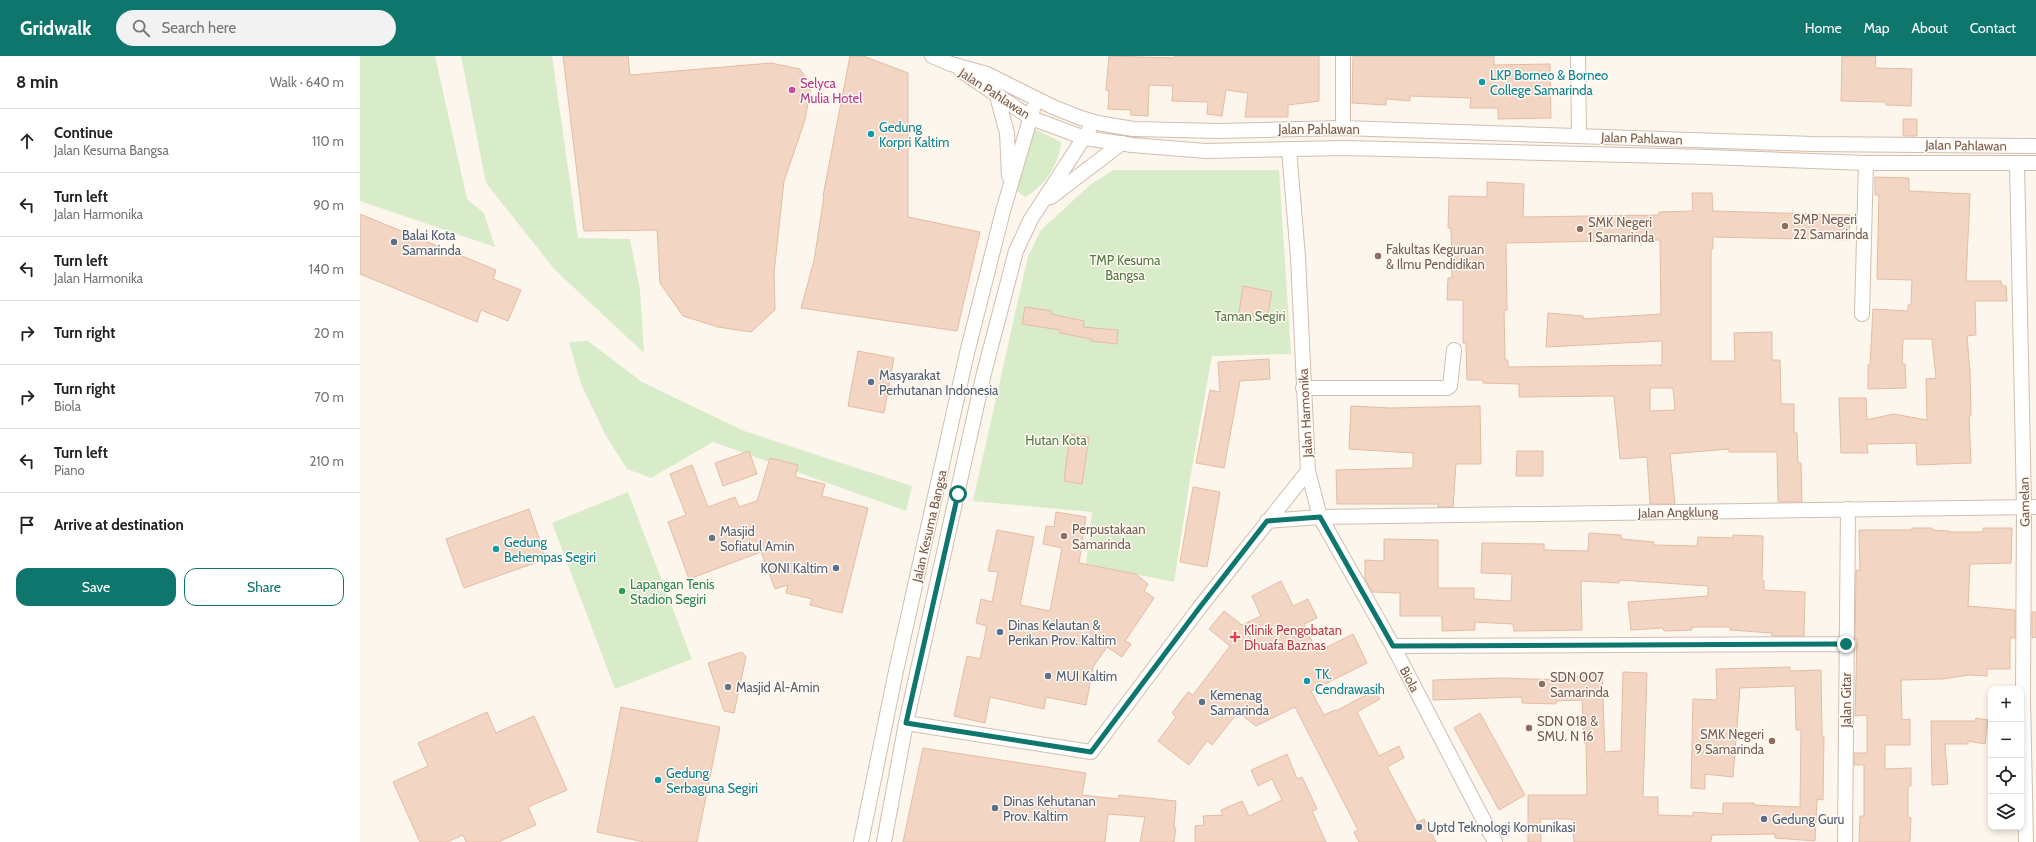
<!DOCTYPE html>
<html lang="en">
<head>
<meta charset="utf-8">
<style>
  :root { --surface:#fff; --page:#f2f2f2; --text:#222; --muted:#767676; --line:#e0e0e0; --accent:#0f766e }
  body { margin:0; font-family:Cabin,sans-serif; background:var(--page); color:var(--text) }
  .controls { position:absolute; right:12px; bottom:12px; display:grid; overflow:hidden; border-radius:8px; box-shadow:0 2px 6px #0003 }
  .controls button { width:36px; height:36px; display:grid; place-items:center; padding:0; border:0; border-bottom:1px solid var(--line); background:var(--surface); color:var(--text); font:20px sans-serif }
  .stop { position:absolute; width:12px; height:12px; margin:-9px; border:3px solid #0f766e; border-radius:50%; background:#fff }
  .stop.end { background:#0f766e; border-color:#fff; box-shadow:0 1px 4px #0008 }
  .list { margin:0; padding:0; list-style:none }
  h2 { display:flex; justify-content:space-between; align-items:center; height:52px; margin:0; padding:0 16px; font-size:17px }
  h2 small { font-size:13px; font-weight:400; color:var(--muted) }
  .list li { display:grid; grid-template-columns:26px 1fr auto; gap:12px; align-items:center; box-sizing:border-box; height:64px; padding:0 16px; border-top:1px solid var(--line) }
  .list b { display:block; font-size:15px; white-space:nowrap }
  .list p { margin:0; font-size:13px; white-space:nowrap; color:var(--muted) }
  .list em { font-size:13px; font-style:normal; color:var(--muted) }
  .actions { display:flex; gap:8px; padding:12px 16px }
  .actions a { flex:1; padding:9px 0; border:1px solid var(--accent); border-radius:12px; text-align:center; font-size:14px; color:var(--accent) }
  .actions .main { background:var(--accent); color:#fff }
  .icon { flex:none; width:22px; height:22px; fill:none; stroke:currentColor; stroke-width:2; stroke-linecap:round; stroke-linejoin:round }
  .map { position:relative; flex:none; width:1676px; height:786px; overflow:hidden }
  header { display:flex; align-items:center; gap:24px; box-sizing:border-box; height:56px; padding:0 20px; background:var(--accent); color:#fff }
  header strong { font-size:19px }
  nav { display:flex; gap:22px; margin-inline-start:auto; font-size:14px }
  .search { width:280px; height:36px; background:var(--page); display:flex; align-items:center; gap:10px; box-sizing:border-box; padding:0 14px; border-radius:22px; color:var(--muted); font-size:15px }
  main { display:flex }
  aside { flex:1; background:var(--surface) }
  .map>svg:first-child { display:block }
</style>
</head>
<body>
<header>
<strong>Gridwalk</strong>
<div class="search"><svg class="icon" aria-label="search" viewBox="0 0 24 24"><circle cx="10" cy="10" r="6"/><path d="M15 15l6 6"/></svg>Search here</div>
<nav><a>Home</a><a>Map</a><a>About</a><a>Contact</a></nav>
</header>
<main>
<aside>
<h2>8 min<small>Walk · 640 m</small></h2>
<ul class="list">
<li><svg class="icon" aria-label="ahead" viewBox="0 0 24 24"><path d="M12 20V5M6 11l6-6 6 6"/></svg><div><b>Continue</b><p>Jalan Kesuma Bangsa</p></div><em>110 m</em></li>
<li><svg class="icon" aria-label="left" viewBox="0 0 24 24"><path d="M17 20v-9H6M10 6l-5 5 5 5"/></svg><div><b>Turn left</b><p>Jalan Harmonika</p></div><em>90 m</em></li>
<li><svg class="icon" aria-label="left" viewBox="0 0 24 24"><path d="M17 20v-9H6M10 6l-5 5 5 5"/></svg><div><b>Turn left</b><p>Jalan Harmonika</p></div><em>140 m</em></li>
<li><svg class="icon" aria-label="right" viewBox="0 0 24 24"><path d="M7 20v-9h11M14 6l5 5-5 5"/></svg><div><b>Turn right</b></div><em>20 m</em></li>
<li><svg class="icon" aria-label="right" viewBox="0 0 24 24"><path d="M7 20v-9h11M14 6l5 5-5 5"/></svg><div><b>Turn right</b><p>Biola</p></div><em>70 m</em></li>
<li><svg class="icon" aria-label="left" viewBox="0 0 24 24"><path d="M17 20v-9H6M10 6l-5 5 5 5"/></svg><div><b>Turn left</b><p>Piano</p></div><em>210 m</em></li>
<li><svg class="icon" aria-label="arrive" viewBox="0 0 24 24"><path d="M6 21V4h12l-3 4 3 4H6"/></svg><div><b>Arrive at destination</b></div></li>
</ul>
<div class="actions"><a class="main">Save</a><a>Share</a></div>
</aside>
<div class="map">
<svg width="1676" height="786" viewBox="0 0 1676 786">
  <rect width="100%" height="100%" fill="#fdf6ec"/>
  <path fill="#d8ecc9" d="M 0,0 L 75,0 L 107,143 L 124,157 L 135,191 L 0,145 Z
    M 101,0 L 192,0 L 218,182 L 270,183 L 280,234 L 284,297 L 195,214 L 126,127 Z
    M 675,73 L 701,86 C 700,107 684,131 665,141 L 656,134 L 666,80 Z
    M 753,114 L 919,114 L 931,298 L 852,300 L 830,423 L 814,526 L 726,508 L 732,456 L 613,445 L 668,200 L 681,174 L 730,129 Z
    M 228,285 L 282,326 L 384,375 L 552,430 L 546,455 L 353,386 L 291,422 L 267,413 L 246,380 L 221,328 L 209,286 Z
    M 268,436 L 332,603 L 255,633 L 192,467 Z"/>
  <path fill="#f3d5c3" stroke="#e6bba3" fill-rule="evenodd" d="M 203,0 L 268,0 L 270,19 L 411,7 L 440,13 L 451,29 L 445,64 L 424,125 L 414,217 L 415,254 L 391,276 L 358,271 L 323,260 L 300,227 L 297,174 L 224,175 Z
    M 490,0 L 503,0 L 548,17 L 548,161 L 620,176 L 597,275 L 441,252 L 454,205 L 464,140 L 463,140 Z
    M 749,0 L 814,2 L 815,0 L 959,0 L 959,45 L 928,49 L 928,61 L 885,61 L 888,37 L 866,34 L 862,60 L 847,58 L 848,46 L 812,45 L 813,30 L 789,29 L 788,60 L 771,59 L 771,54 L 748,53 L 749,35 L 746,34 Z
    M 993,0 L 1134,0 L 1134,9 L 1190,8 L 1191,62 L 1138,63 L 1138,52 L 1110,52 L 1111,42 L 1050,40 L 1050,45 L 1026,43 L 1026,49 L 992,47 Z
    M 1482,0 L 1516,0 L 1515,12 L 1552,13 L 1551,50 L 1526,49 L 1526,46 L 1481,45 Z
    M 1543,63 L 1557,63 L 1557,80 L 1543,80 Z
    M 1515,121 L 1549,122 L 1549,135 L 1610,138 L 1606,225 L 1641,225 L 1642,230 L 1646,230 L 1647,245 L 1615,245 L 1616,279 L 1607,280 L 1610,316 L 1611,360 L 1609,360 L 1611,407 L 1557,409 L 1556,387 L 1507,388 L 1508,397 L 1481,397 L 1479,342 L 1506,342 L 1507,364 L 1533,358 L 1567,364 L 1566,323 L 1576,322 L 1572,283 L 1543,283 L 1542,308 L 1545,308 L 1546,332 L 1508,333 L 1508,309 L 1510,309 L 1513,253 L 1548,255 L 1548,249 L 1551,249 L 1552,224 L 1517,223 L 1519,139 L 1515,139 Z
    M 1127,126 L 1164,128 L 1163,161 L 1299,159 L 1299,156 L 1333,155 L 1332,137 L 1352,137 L 1353,155 L 1490,159 L 1489,184 L 1353,181 L 1353,193 L 1351,193 L 1351,305 L 1375,305 L 1374,277 L 1412,276 L 1412,304 L 1420,304 L 1421,348 L 1434,348 L 1434,377 L 1437,377 L 1438,407 L 1441,407 L 1442,446 L 1418,446 L 1417,396 L 1369,396 L 1369,393 L 1310,398 L 1315,448 L 1290,448 L 1287,401 L 1260,403 L 1254,340 L 1159,341 L 1159,328 L 1123,327 L 1123,324 L 1107,324 L 1106,287 L 1103,287 L 1103,244 L 1087,244 L 1088,222 L 1092,222 L 1091,172 L 1088,172 L 1089,140 L 1127,141 ZM 1300,184 L 1301,258 L 1223,263 L 1223,260 L 1188,257 L 1186,291 L 1302,285 L 1302,309 L 1148,311 L 1148,304 L 1145,304 L 1144,254 L 1147,254 L 1146,187 ZM 1290,332 L 1313,332 L 1315,354 L 1290,355 Z
    M 0,158 L 136,214 L 133,223 L 161,234 L 148,265 L 121,254 L 117,266 L 0,218 Z
    M 883,230 L 912,236 L 907,262 L 879,257 Z
    M 665,251 L 692,255 L 691,258 L 724,265 L 723,271 L 758,274 L 757,288 L 731,285 L 731,283 L 700,277 L 700,274 L 662,268 Z
    M 498,295 L 534,302 L 524,357 L 488,350 Z
    M 909,303 L 910,323 L 880,325 L 864,412 L 836,407 L 850,334 L 860,336 L 858,306 Z
    M 991,350 L 1031,352 L 1120,350 L 1121,408 L 1096,408 L 1093,451 L 1078,451 L 1078,448 L 977,448 L 976,414 L 1053,412 L 1053,397 L 989,393 Z
    M 710,378 L 729,381 L 722,428 L 704,425 Z
    M 389,395 L 397,418 L 363,430 L 355,407 Z
    M 1157,395 L 1183,395 L 1183,420 L 1156,420 Z
    M 410,402 L 438,409 L 435,421 L 465,428 L 462,440 L 508,452 L 482,557 L 450,549 L 452,543 L 426,537 L 428,529 L 415,533 L 401,496 L 329,523 L 308,466 L 326,459 L 310,418 L 332,409 L 348,451 L 375,441 L 379,451 L 397,445 Z
    M 833,431 L 860,436 L 847,511 L 820,506 Z
    M 169,453 L 186,503 L 104,532 L 86,483 Z
    M 696,456 L 726,461 L 719,507 L 776,518 L 788,528 L 784,535 L 794,542 L 765,585 L 771,588 L 762,601 L 747,591 L 733,611 L 726,649 L 686,641 L 684,653 L 630,641 L 625,667 L 594,660 L 607,600 L 620,603 L 627,570 L 616,567 L 621,543 L 632,546 L 638,516 L 628,515 L 637,474 L 674,481 L 660,549 L 690,555 L 702,492 L 683,488 L 686,470 L 694,471 Z
    M 1552,472 L 1572,472 L 1572,474 L 1589,475 L 1589,476 L 1623,476 L 1623,472 L 1652,472 L 1651,507 L 1610,508 L 1608,550 L 1655,554 L 1655,582 L 1650,582 L 1650,613 L 1627,613 L 1627,620 L 1609,619 L 1582,623 L 1541,624 L 1542,664 L 1550,663 L 1550,689 L 1525,689 L 1525,713 L 1551,712 L 1551,730 L 1548,730 L 1548,761 L 1551,762 L 1550,786 L 1499,786 L 1500,760 L 1504,760 L 1504,709 L 1494,709 L 1494,697 L 1507,697 L 1507,659 L 1495,660 L 1497,583 L 1495,583 L 1496,514 L 1500,515 L 1499,474 L 1552,474 Z
    M 1229,477 L 1261,479 L 1261,483 L 1294,486 L 1294,489 L 1337,490 L 1338,481 L 1373,482 L 1373,479 L 1403,480 L 1402,524 L 1404,525 L 1404,534 L 1445,536 L 1444,580 L 1412,580 L 1412,577 L 1370,574 L 1370,571 L 1332,571 L 1332,574 L 1304,575 L 1303,572 L 1271,574 L 1268,546 L 1348,540 L 1348,530 L 1260,524 L 1259,527 L 1221,525 L 1222,574 L 1154,575 L 1153,568 L 1115,566 L 1115,574 L 1082,575 L 1082,560 L 1040,560 L 1040,537 L 1012,536 L 1005,523 L 1005,504 L 1024,505 L 1024,483 L 1078,484 L 1078,532 L 1114,532 L 1114,543 L 1151,545 L 1152,518 L 1121,517 L 1122,487 L 1184,488 L 1184,494 L 1228,495 Z
    M 921,525 L 933,550 L 948,543 L 957,562 L 944,568 L 957,596 L 993,578 L 1007,607 L 951,635 L 964,659 L 975,654 L 976,655 L 1015,634 L 1020,643 L 997,656 L 1019,700 L 1039,690 L 1044,702 L 1027,711 L 1057,767 L 1064,763 L 1076,786 L 999,786 L 994,776 L 998,774 L 935,651 L 896,670 L 878,656 L 852,689 L 847,685 L 829,709 L 798,685 L 816,661 L 812,657 L 828,636 L 833,639 L 870,590 L 849,573 L 864,555 L 882,569 L 901,560 L 892,540 Z
    M 1672,556 L 1676,556 L 1676,581 L 1672,582 Z
    M 382,596 L 386,601 L 374,657 L 364,655 L 348,607 Z
    M 1430,611 L 1430,615 L 1461,614 L 1462,681 L 1464,681 L 1463,744 L 1457,743 L 1455,785 L 1415,782 L 1415,778 L 1352,779 L 1351,786 L 1214,786 L 1212,763 L 1180,763 L 1181,786 L 1168,786 L 1168,739 L 1227,739 L 1226,687 L 1224,687 L 1222,644 L 1196,645 L 1196,648 L 1162,647 L 1162,641 L 1073,644 L 1073,624 L 1143,622 L 1200,624 L 1200,621 L 1242,619 L 1245,696 L 1261,695 L 1263,616 L 1287,617 L 1283,741 L 1298,741 L 1298,759 L 1333,760 L 1333,756 L 1363,758 L 1363,747 L 1394,747 L 1394,749 L 1440,751 L 1441,674 L 1436,674 L 1435,630 L 1380,632 L 1373,721 L 1345,718 L 1345,733 L 1331,732 L 1333,643 L 1357,644 L 1356,613 Z
    M 261,651 L 360,671 L 337,786 L 284,786 L 237,776 Z
    M 127,656 L 136,677 L 174,660 L 207,734 L 168,751 L 176,769 L 138,786 L 106,786 L 103,779 L 87,786 L 60,786 L 33,726 L 68,710 L 58,687 Z
    M 1120,657 L 1165,739 L 1139,754 L 1094,672 Z
    M 1616,662 L 1628,664 L 1625,688 L 1608,685 L 1608,688 L 1585,688 L 1588,728 L 1572,729 L 1571,665 L 1615,665 Z
    M 563,692 L 726,717 L 722,739 L 758,743 L 759,739 L 816,745 L 814,772 L 816,772 L 814,786 L 780,786 L 785,761 L 748,758 L 745,786 L 543,786 Z
    M 927,698 L 937,723 L 942,721 L 957,753 L 952,755 L 966,786 L 835,786 L 835,770 L 844,769 L 843,760 L 863,759 L 861,754 L 882,745 L 889,760 L 922,744 L 912,723 L 898,730 L 891,714 Z"/>
  <g fill="none" stroke-linecap="round" stroke-linejoin="round">
    <defs>
      <path id="minor" d="M 572,0 L 591,8 L 627,18 L 693,51 L 721,62 L 738,67 L 773,73 L 859,75 L 983,72 L 1452,88 L 1676,90
        M 983,0 L 983,72
        M 1218,0 L 1219,80
        M 600,14 L 671,62 L 725,82 L 772,89 L 846,95 L 985,92 L 1348,101 L 1506,107 L 1676,107
        M 637,40 L 647,77 L 649,120
        M 1657,107 L 1664,451 L 1663,644 L 1666,786
        M 691,141 L 762,87
        M 1502,258 L 1506,107
        M 943,332 L 1087,332 L 1090,330 L 1094,294
        M 948,415 L 960,461 L 1033,590 L 1135,786
        M 907,465 L 960,461 L 1676,451
        M 1033,590 L 1486,588
        M 546,667 L 731,696 L 840,551 L 948,415 L 938,201 L 929,93
        M 501,786 L 536,615 L 607,297 L 643,155 L 673,53
        M 524,786 L 546,667 L 624,317 L 656,195 L 671,163 L 729,74
        M 1485,786 L 1488,453"/>
    </defs>
    <use href="#minor" stroke="#d1beb0" stroke-width="16"/>
    <use href="#minor" stroke="#fff" stroke-width="14"/>
  </g>
  <g fill="none" stroke-linecap="round" stroke-linejoin="round">
    <path stroke="#0f766e" stroke-width="5" d="M 598,438 L 546,667 L 731,696 L 840,551 L 907,465 L 960,461 L 1033,590 L 1486,588"/>
  </g>
  <g fill="#0f9aa8" stroke="#fffaf3" stroke-width="1.5">
    <circle cx="1122" cy="26" r="4"/>
    <circle cx="511" cy="78" r="4"/>
    <circle cx="136" cy="493" r="4"/>
    <circle cx="947" cy="625" r="4"/>
    <circle cx="298" cy="724" r="4"/>
  </g>
  <circle fill="#d1479c" stroke="#fffaf3" stroke-width="1.5" cx="432" cy="34" r="4"/>
  <g fill="#8d6e63" stroke="#fffaf3" stroke-width="1.5">
    <circle cx="1425" cy="170" r="4"/>
    <circle cx="1220" cy="173" r="4"/>
    <circle cx="1018" cy="200" r="4"/>
    <circle cx="704" cy="480" r="4"/>
    <circle cx="1182" cy="628" r="4"/>
    <circle cx="1169" cy="672" r="4"/>
    <circle cx="1412" cy="685" r="4"/>
  </g>
  <g fill="#5c6f8a" stroke="#fffaf3" stroke-width="1.5">
    <circle cx="34" cy="186" r="4"/>
    <circle cx="511" cy="326" r="4"/>
    <circle cx="476" cy="512" r="4"/>
    <circle cx="640" cy="576" r="4"/>
    <circle cx="688" cy="620" r="4"/>
    <circle cx="842" cy="646" r="4"/>
    <circle cx="635" cy="752" r="4"/>
    <circle cx="1404" cy="763" r="4"/>
    <circle cx="1059" cy="771" r="4"/>
  </g>
  <g fill="#6b7280" stroke="#fffaf3" stroke-width="1.5">
    <circle cx="352" cy="482" r="4"/>
    <circle cx="368" cy="631" r="4"/>
  </g>
  <circle fill="#2e9e5b" stroke="#fffaf3" stroke-width="1.5" cx="262" cy="535" r="4"/>
  <path fill="#e0444e" stroke="#fffaf3" stroke-width="1.5" d="M873 575h4v4h4v4h-4v4h-4v-4h-4v-4h4z"/>
  <g text-anchor="middle" dominant-baseline="central" stroke-width="3" stroke-linejoin="round" paint-order="stroke">
    <g font-size="13" fill="#0d838f" stroke="#fffaf3" text-anchor="start">
      <text x="1130" y="19">LKP Borneo &amp; Borneo<tspan x="1130" dy="15">College Samarinda</tspan></text>
      <text x="519" y="71">Gedung<tspan x="519" dy="15">Korpri Kaltim</tspan></text>
      <text x="144" y="486">Gedung<tspan x="144" dy="15">Behempas Segiri</tspan></text>
      <text x="955" y="618">TK.<tspan x="955" dy="15">Cendrawasih</tspan></text>
      <text x="306" y="717">Gedung<tspan x="306" dy="15">Serbaguna Segiri</tspan></text>
    </g>
    <g font-size="13" fill="#b23c85" stroke="#fffaf3" text-anchor="start">
      <text x="440" y="27">Selyca<tspan x="440" dy="15">Mulia Hotel</tspan></text>
    </g>
    <g font-size="13" fill="#7a5c4d" stroke="#fffaf3">
      <text transform="translate(635 37) rotate(33)">Jalan Pahlawan</text>
      <text x="959" y="73">Jalan Pahlawan</text>
      <text transform="translate(1282 82) rotate(2)">Jalan Pahlawan</text>
      <text transform="translate(1606 89) rotate(1)">Jalan Pahlawan</text>
      <text transform="translate(945 357) rotate(-93)">Jalan Harmonika</text>
      <text transform="translate(1664 446) rotate(-91)">Gamelan</text>
      <text transform="translate(1318 456) rotate(-1)">Jalan Angklung</text>
      <text transform="translate(569 470) rotate(-77)">Jalan Kesuma Bangsa</text>
      <text transform="translate(1050 623) rotate(62)">Biola</text>
      <text transform="translate(1486 644) rotate(-90)">Jalan Gitar</text>
    </g>
    <g font-size="13" fill="#785e54" stroke="#fffaf3" text-anchor="start">
      <text x="1433" y="163">SMP Negeri<tspan x="1433" dy="15">22 Samarinda</tspan></text>
      <text x="1228" y="166">SMK Negeri<tspan x="1228" dy="15">1 Samarinda</tspan></text>
      <text x="1026" y="193">Fakultas Keguruan<tspan x="1026" dy="15">&amp; Ilmu Pendidikan</tspan></text>
      <text x="712" y="473">Perpustakaan<tspan x="712" dy="15">Samarinda</tspan></text>
      <text x="1190" y="621">SDN 007<tspan x="1190" dy="15">Samarinda</tspan></text>
      <text x="1177" y="665">SDN 018 &amp;<tspan x="1177" dy="15">SMU. N 16</tspan></text>
      <text x="1404" y="678" text-anchor="end">SMK Negeri<tspan x="1404" dy="15">9 Samarinda</tspan></text>
    </g>
    <g font-size="13" fill="#4e5e75" stroke="#fffaf3" text-anchor="start">
      <text x="42" y="179">Balai Kota<tspan x="42" dy="15">Samarinda</tspan></text>
      <text x="519" y="319">Masyarakat<tspan x="519" dy="15">Perhutanan Indonesia</tspan></text>
      <text x="468" y="512" text-anchor="end">KONI Kaltim</text>
      <text x="648" y="569">Dinas Kelautan &amp;<tspan x="648" dy="15">Perikan Prov. Kaltim</tspan></text>
      <text x="696" y="620">MUI Kaltim</text>
      <text x="850" y="639">Kemenag<tspan x="850" dy="15">Samarinda</tspan></text>
      <text x="643" y="745">Dinas Kehutanan<tspan x="643" dy="15">Prov. Kaltim</tspan></text>
      <text x="1412" y="763">Gedung Guru</text>
      <text x="1067" y="771">Uptd Teknologi Komunikasi</text>
    </g>
    <g font-size="13" fill="#537a41" stroke="#fffaf3">
      <text x="765" y="204">TMP Kesuma<tspan x="765" dy="15">Bangsa</tspan></text>
      <text x="890" y="260">Taman Segiri</text>
      <text x="696" y="384">Hutan Kota</text>
    </g>
    <g font-size="13" fill="#5b616d" stroke="#fffaf3" text-anchor="start">
      <text x="360" y="475">Masjid<tspan x="360" dy="15">Sofiatul Amin</tspan></text>
      <text x="376" y="631">Masjid Al-Amin</text>
    </g>
    <g font-size="13" fill="#27864d" stroke="#fffaf3" text-anchor="start">
      <text x="270" y="528">Lapangan Tenis<tspan x="270" dy="15">Stadion Segiri</tspan></text>
    </g>
    <g font-size="13" fill="#be3a42" stroke="#fffaf3" text-anchor="start">
      <text x="884" y="574">Klinik Pengobatan<tspan x="884" dy="15">Dhuafa Baznas</tspan></text>
    </g>
  </g>
</svg>
<div class="controls">
<button>+</button>
<button>−</button>
<button><svg class="icon" aria-label="locate" viewBox="0 0 24 24"><circle cx="12" cy="12" r="6"/><path d="M12 2v4M12 18v4M2 12h4M18 12h4"/></svg></button>
<button><svg class="icon" aria-label="layers" viewBox="0 0 24 24"><path d="M12 4l9 5-9 5-9-5zM3 14l9 5 9-5"/></svg></button>
</div>
<div class="stop" style="left:598px;top:438px"></div>
<div class="stop end" style="left:1486px;top:588px"></div>
</div>
</main>
</body>
</html>
